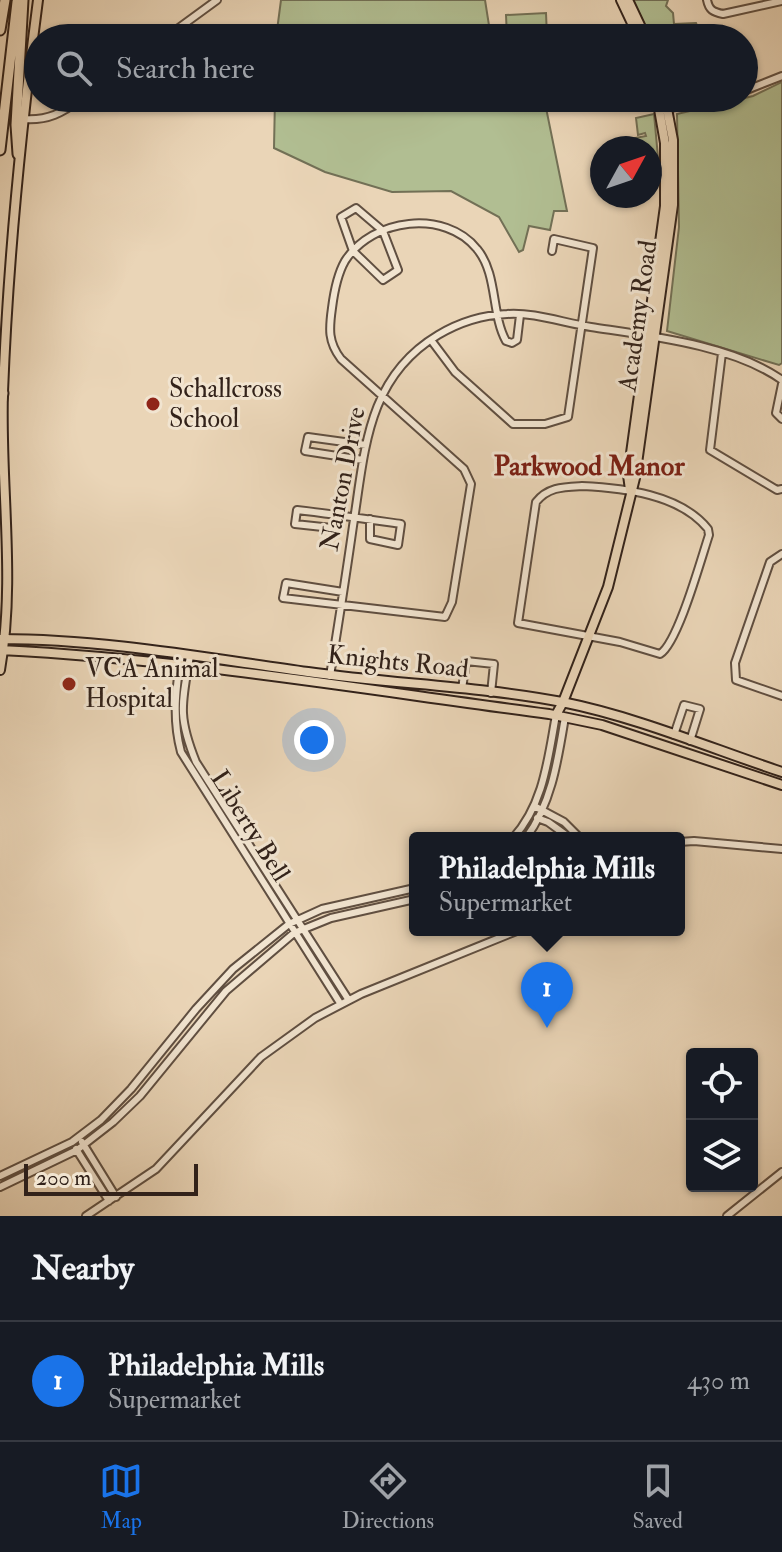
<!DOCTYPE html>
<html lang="en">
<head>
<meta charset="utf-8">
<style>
  :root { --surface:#171b24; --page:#20242c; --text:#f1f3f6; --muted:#9ea1a6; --line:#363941; --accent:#1a73e8 }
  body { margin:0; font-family:"IM FELL Double Pica",serif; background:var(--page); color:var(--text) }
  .controls { position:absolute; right:24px; bottom:24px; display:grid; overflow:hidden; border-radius:8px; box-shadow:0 2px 6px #0004 }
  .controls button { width:72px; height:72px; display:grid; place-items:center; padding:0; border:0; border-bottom:2px solid var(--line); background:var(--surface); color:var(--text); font:40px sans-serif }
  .compass { position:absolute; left:590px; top:136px; width:72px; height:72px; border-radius:50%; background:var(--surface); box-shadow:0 2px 6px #0004; rotate:50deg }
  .scale { position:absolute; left:24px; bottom:20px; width:174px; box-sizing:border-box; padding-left:8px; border:4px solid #32221a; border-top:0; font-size:22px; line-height:28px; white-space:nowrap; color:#32221a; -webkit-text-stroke:6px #f1e4d0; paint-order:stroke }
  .you { position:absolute; left:314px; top:740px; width:28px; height:28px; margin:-20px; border:6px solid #fff; border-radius:50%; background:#1a73e8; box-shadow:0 0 0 12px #1a73e833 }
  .badge { display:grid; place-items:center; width:52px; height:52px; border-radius:50%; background:var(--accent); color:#fff; font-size:26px; font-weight:700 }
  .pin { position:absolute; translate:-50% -66px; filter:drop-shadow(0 2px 4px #0008) }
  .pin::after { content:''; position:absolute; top:42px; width:28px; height:24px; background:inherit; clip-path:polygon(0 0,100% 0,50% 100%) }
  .popup { position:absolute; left:409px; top:832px; width:276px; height:104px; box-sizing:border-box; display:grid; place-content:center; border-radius:8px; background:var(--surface); filter:drop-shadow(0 2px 6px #0005); font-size:26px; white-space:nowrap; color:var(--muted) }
  .popup b { font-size:30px; color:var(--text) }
  .popup::after { content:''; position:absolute; left:50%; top:100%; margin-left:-16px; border:16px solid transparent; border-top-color:var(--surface) }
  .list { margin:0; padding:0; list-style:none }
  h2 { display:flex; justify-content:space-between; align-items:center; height:104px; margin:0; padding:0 32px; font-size:34px }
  h2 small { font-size:26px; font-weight:400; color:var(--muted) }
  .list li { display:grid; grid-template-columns:52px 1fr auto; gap:24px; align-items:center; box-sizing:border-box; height:120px; padding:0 32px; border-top:2px solid var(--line) }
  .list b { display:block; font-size:30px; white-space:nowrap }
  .list p { margin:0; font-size:26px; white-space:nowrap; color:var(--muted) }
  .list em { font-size:26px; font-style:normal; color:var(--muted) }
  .icon { flex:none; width:44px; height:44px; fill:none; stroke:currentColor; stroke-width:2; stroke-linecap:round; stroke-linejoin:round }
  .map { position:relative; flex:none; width:782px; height:1216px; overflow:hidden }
  .search { position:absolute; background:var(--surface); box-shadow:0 2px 6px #0004; left:24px; right:24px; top:24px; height:88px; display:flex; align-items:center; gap:20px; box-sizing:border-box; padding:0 28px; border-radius:44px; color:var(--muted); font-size:30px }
  .sheet { height:224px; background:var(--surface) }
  nav { display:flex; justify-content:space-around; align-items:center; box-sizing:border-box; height:112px; border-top:2px solid var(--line); background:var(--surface); font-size:22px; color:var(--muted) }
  nav a { display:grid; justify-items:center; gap:4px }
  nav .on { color:var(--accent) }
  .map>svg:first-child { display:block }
</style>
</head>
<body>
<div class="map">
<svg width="782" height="1216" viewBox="0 0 782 1216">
  <rect width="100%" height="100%" fill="#ead5b7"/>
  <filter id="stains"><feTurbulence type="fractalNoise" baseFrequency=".0025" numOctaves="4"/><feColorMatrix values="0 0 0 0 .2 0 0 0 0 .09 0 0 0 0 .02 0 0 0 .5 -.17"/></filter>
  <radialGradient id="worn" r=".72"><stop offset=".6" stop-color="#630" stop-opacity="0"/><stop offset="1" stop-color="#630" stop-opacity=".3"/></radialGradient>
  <path fill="#b1be92" stroke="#727056" stroke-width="2" d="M 281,0 L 485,0 L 491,38 L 276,38 Z
    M 633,0 L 668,0 L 666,6 L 673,13 L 674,24 L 696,23 L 702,38 L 651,38 Z
    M 546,13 L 547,37 L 507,38 L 506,15 Z
    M 782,82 L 782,363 L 779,365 L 667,331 L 679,227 L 677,114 L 753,96 Z
    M 275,98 L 544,98 L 567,211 L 554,211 L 550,230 L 529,226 L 523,250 L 519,252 L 499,217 L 451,191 L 392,192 L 325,172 L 274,148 Z
    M 654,114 L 660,179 L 650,181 L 650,148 L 637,148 L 635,138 L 646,136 L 645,133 L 638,135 L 636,118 Z"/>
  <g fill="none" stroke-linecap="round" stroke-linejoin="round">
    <defs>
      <path id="minor" d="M 707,0 C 709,10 713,12 723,14 L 782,1
        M 165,38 L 217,0
        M 744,91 L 782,76
        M 663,110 L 714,98
        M 23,119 C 48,121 62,113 83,98
        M 356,208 L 383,231 L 398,270 L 383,280 L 353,251 L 341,217 Z
        M 431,340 L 455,372 L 513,424 L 545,424 L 568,417 L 593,248 L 554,239 L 552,251
        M 722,353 L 710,450 L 777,490 L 782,489
        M 782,384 L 776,413 L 782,419
        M 363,460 L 305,451 L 308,437 L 366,445
        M 582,486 C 623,488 680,494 708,529 L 709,535 C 701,559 678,643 660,654 L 620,642 L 518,623 L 536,502 C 548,487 563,487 582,486 Z
        M 339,515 L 332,528 L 295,524 L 297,510 C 332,514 366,519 401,524 L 398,545 L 370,539 L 370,519
        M 782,554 L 770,562 L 735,663 L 736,680 L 782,696
        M 343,592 L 286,583 L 283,598 L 445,617 L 452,602 L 471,484 L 464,469 L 341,359 C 328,342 329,329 332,308 C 334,292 337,275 345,261 C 372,218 445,209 477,249 C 498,274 491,314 506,341 L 512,343 L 517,340 L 520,315
        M 181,654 C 176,689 172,718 181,752 L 340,1003
        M 190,656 C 182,703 177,715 196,762 L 348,999
        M 330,676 C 338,626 346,576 353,526 C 365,452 366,378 438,335 C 458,323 483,315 507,314 C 534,312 564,323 591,327 C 650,336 733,345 782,380
        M 462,689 L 466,661 L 494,664 L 491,693
        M 674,735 L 684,705 L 700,709 L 690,741
        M 534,806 L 564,822 L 580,838
        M 537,818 L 548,822 L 570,838
        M 513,838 C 544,804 548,758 556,715
        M 526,838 C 552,803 558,759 565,717
        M 679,842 L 694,841 L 782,849
        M 82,1142 L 116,1197
        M 76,1149 L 109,1201
        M 0,1176 L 72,1142 L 101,1120 L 131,1089 L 196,1009 L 233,969 L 289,924 L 322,909 L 415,888
        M 0,1187 L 77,1150 L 113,1122 L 140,1096 L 226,991 L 294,933 L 331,918 L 415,899
        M 86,1216 L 156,1169 L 261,1057 L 315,1018 L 361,994 L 519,930
        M 727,1216 L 782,1172"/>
      <path id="major" d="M 621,0 L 639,38
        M 628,0 L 646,38
        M 630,490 L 628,475 L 665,206 L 665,143 L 657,98
        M 0,639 C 104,639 206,658 308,672 C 392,684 478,686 562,702 C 637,717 710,748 782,772
        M 0,650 C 184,659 366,690 549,714 L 602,725 L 782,785
        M 0,670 C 16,579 0,485 3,392 C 8,261 21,130 38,0
        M 556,715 L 563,702 L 608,587 L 635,478 L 673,205 L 673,140 L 665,98"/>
      <path id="highway" d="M 0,30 L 5,0
        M 0,150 L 17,2
        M 18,154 L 16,125 L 23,0
        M 0,410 L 3,393"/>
    </defs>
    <use href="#minor" stroke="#604f41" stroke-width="10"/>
    <use href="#major" stroke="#32221a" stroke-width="12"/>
    <use href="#highway" stroke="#32221a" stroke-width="13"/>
    <use href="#minor" stroke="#f1e4d0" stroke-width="6"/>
    <use href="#major" stroke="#ead5b7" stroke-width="8"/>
    <use href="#highway" stroke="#ead5b7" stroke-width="9"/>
  </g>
  <g fill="#8f2418" stroke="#f1e4d0" stroke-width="3">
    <circle cx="153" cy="404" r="8"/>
    <circle cx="69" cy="684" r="8"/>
  </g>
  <g text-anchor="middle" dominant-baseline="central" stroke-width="6" stroke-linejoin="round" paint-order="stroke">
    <g font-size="26" fill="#32221a" stroke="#f1e4d0">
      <text transform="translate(638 316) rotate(-82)">Academy Road</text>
      <text transform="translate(343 479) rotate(-79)">Nanton Drive</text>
      <text transform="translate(398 662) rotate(6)">Knights Road</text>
      <text transform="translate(250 826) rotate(58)">Liberty Bell</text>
    </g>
    <g font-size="26" fill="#32221a" stroke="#f1e4d0" text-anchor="start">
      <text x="169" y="389">Schallcross<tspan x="169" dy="30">School</tspan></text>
      <text x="85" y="669">VCA Animal<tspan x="85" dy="30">Hospital</tspan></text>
    </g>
    <g font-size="28" font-weight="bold" fill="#7a1f14" stroke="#f1e4d0">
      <text x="589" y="466">Parkwood Manor</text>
    </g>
  </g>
  <rect width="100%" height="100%" filter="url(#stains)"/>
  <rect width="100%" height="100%" fill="url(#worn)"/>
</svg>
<div class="controls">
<button><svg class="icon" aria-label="locate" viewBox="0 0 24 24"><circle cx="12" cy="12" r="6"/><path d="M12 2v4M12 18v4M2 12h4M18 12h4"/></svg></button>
<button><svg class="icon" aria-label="layers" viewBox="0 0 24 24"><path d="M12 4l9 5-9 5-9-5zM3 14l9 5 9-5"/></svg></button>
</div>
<svg class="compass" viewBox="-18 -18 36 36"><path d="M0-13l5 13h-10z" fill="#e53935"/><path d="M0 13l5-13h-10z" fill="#9ea1a6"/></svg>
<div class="scale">200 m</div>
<div class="you"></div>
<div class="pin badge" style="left:547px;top:1028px">1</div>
<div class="popup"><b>Philadelphia Mills</b>Supermarket</div>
<div class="search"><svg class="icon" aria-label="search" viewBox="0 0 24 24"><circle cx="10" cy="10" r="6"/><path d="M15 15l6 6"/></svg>Search here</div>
</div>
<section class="sheet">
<h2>Nearby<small></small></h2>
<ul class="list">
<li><span class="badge">1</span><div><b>Philadelphia Mills</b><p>Supermarket</p></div><em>430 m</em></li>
</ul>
</section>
<nav>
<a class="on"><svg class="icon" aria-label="map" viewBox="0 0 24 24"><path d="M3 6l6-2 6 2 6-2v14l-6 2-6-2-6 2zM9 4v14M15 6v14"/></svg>Map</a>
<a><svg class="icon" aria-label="directions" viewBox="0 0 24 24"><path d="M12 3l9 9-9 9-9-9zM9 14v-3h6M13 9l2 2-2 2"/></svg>Directions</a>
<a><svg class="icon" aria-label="saved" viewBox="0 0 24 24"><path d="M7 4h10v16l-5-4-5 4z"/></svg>Saved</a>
</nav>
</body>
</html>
